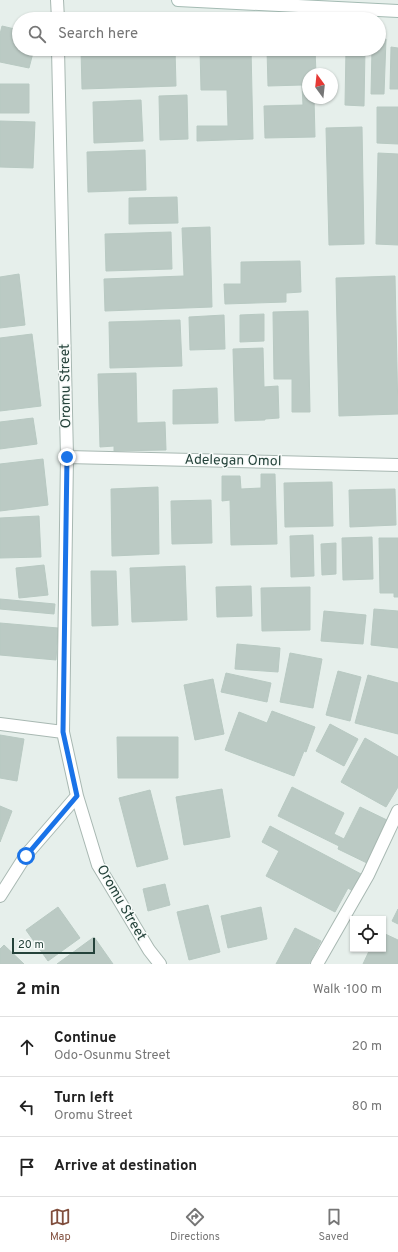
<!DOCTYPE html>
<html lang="en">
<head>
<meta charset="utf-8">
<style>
  :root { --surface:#fff; --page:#f6f6f6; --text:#222; --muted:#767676; --line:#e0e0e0; --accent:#804e3d }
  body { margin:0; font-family:Overpass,sans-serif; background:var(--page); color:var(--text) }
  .controls { position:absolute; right:12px; bottom:12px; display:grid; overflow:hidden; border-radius:0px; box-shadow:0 1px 3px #0004 }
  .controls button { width:36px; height:36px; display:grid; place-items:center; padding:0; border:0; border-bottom:1px solid var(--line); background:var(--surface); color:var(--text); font:20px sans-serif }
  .compass { position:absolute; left:302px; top:68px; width:36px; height:36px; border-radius:50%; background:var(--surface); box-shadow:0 1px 3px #0004; rotate:345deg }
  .scale { position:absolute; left:12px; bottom:10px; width:83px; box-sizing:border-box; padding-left:4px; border:2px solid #24423a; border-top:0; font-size:11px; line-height:14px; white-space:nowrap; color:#24423a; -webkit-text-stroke:3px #f7fbf9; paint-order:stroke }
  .stop { position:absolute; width:12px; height:12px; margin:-9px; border:3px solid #1a73e8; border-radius:50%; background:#fff }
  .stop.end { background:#1a73e8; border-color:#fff; box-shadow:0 1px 4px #0008 }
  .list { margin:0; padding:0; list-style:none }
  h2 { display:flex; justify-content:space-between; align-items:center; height:52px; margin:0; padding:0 16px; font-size:17px }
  h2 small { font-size:13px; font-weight:400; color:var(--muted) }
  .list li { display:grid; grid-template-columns:26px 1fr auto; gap:12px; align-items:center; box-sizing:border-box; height:60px; padding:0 16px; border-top:1px solid var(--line) }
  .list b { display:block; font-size:15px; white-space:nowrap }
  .list p { margin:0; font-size:13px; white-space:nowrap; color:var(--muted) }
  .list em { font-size:13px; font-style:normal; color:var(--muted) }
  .icon { flex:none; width:22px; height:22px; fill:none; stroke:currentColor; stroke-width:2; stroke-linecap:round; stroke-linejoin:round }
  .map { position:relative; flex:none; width:398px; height:964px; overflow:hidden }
  .search { position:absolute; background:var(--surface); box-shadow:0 1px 3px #0004; left:12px; right:12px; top:12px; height:44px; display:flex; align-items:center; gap:10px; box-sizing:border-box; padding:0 14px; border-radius:22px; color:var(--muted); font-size:15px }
  .sheet { height:232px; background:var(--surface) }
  nav { display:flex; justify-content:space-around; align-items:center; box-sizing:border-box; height:56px; border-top:1px solid var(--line); background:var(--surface); font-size:11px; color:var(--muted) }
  nav a { display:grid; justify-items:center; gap:2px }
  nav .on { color:var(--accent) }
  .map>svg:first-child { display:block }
</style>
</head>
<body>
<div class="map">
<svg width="398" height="964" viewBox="0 0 398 964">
  <rect width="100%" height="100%" fill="#e6efeb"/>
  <path fill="#bbcac4" stroke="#b8c9c2" d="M 2,26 L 19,30 L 19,49 L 34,49 L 29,68 L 0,62 L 0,34 Z
    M 379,39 L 386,39 L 384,94 L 371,94 L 372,49 L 379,49 Z
    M 391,47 L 398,48 L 398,89 L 390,89 Z
    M 81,49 L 175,49 L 176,86 L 82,89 Z
    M 200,49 L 251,49 L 253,139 L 197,141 L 197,126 L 228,126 L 227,90 L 201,90 Z
    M 267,49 L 315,49 L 316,74 L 308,74 L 308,98 L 314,98 L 315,137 L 265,138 L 264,106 L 303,105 L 302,85 L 268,86 Z
    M 346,49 L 365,49 L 364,106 L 345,105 Z
    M 0,84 L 29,84 L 29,113 L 0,113 Z
    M 187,95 L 188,139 L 160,140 L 159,96 Z
    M 141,100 L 143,141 L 94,143 L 93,102 Z
    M 377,107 L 398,107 L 398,144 L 377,143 Z
    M 0,121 L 35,122 L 33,168 L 0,167 Z
    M 362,127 L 364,244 L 329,245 L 326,128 Z
    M 145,150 L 146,190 L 88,192 L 87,152 Z
    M 378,153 L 398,154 L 398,245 L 376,244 Z
    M 177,197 L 178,223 L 129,224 L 129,198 Z
    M 210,227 L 212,307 L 105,311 L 104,279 L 184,276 L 182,228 Z
    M 171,232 L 172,269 L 106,271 L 105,234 Z
    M 300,261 L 301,292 L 286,293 L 286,302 L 225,304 L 224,284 L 241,284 L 241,262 Z
    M 19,274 L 25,325 L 0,328 L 0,277 Z
    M 395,276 L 398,414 L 339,416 L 336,278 Z
    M 308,311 L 310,412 L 292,412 L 292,379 L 274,379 L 273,312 Z
    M 264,314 L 264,341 L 240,342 L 240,315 Z
    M 224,315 L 225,349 L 190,350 L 189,317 Z
    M 180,320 L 182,366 L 110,368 L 109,322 Z
    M 32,334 L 41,406 L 0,411 L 0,338 Z
    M 263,348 L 264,387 L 278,386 L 279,418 L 265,419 L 265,420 L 235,421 L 233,349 Z
    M 136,373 L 137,423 L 165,422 L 166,450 L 114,451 L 114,446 L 100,447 L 98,374 Z
    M 217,388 L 218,423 L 173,424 L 173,390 Z
    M 33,418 L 37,444 L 0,449 L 0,422 Z
    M 43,459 L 48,505 L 0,511 L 0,464 Z
    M 261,474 L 275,474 L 277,544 L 231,545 L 230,500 L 222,501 L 222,476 L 240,476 L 241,489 L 261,488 Z
    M 332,482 L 333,526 L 285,527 L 284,483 Z
    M 158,487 L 159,554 L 112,556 L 111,489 Z
    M 395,489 L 396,525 L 350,527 L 349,490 Z
    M 211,500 L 212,543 L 172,544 L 171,501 Z
    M 39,516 L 41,557 L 0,558 L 0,518 Z
    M 313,535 L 314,576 L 291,577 L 290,536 Z
    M 372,537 L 373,579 L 343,580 L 342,538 Z
    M 379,538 L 398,538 L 398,597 L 394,597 L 394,593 L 380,593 Z
    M 336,543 L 336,574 L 322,575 L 321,544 Z
    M 44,565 L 48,595 L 19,598 L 16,568 Z
    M 185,566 L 187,620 L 132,622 L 130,568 Z
    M 91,571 L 116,571 L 118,625 L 92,626 Z
    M 251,586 L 252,616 L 217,617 L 216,587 Z
    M 310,587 L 310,630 L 262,631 L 261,588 Z
    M 0,599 L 55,604 L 54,614 L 0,609 Z
    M 374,609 L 398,611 L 398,648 L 371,645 Z
    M 324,611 L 366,615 L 363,644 L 321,641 Z
    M 0,623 L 58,628 L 56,660 L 0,655 Z
    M 237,644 L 280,648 L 278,672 L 235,669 Z
    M 290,653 L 322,659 L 313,708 L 280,702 Z
    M 338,671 L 361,677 L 350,721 L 326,715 Z
    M 226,673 L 271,683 L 267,702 L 221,692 Z
    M 368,675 L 398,683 L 398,734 L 355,723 Z
    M 213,679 L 224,734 L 195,740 L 184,685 Z
    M 272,711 L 315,727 L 306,752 L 304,751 L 294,776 L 225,750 L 239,712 L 267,723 Z
    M 330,724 L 358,739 L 344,766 L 316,751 Z
    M 0,735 L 24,739 L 17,781 L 0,778 Z
    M 117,737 L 178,737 L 178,778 L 118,778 Z
    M 365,738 L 398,757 L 398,787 L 386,807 L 341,782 Z
    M 292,787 L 344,813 L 334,834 L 344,839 L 360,807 L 391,822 L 369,864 L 338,849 L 339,846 L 278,816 Z
    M 222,789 L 230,837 L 184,845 L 176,797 Z
    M 150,790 L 168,859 L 137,867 L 119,798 Z
    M 0,806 L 12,811 L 0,842 Z
    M 270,826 L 363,875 L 354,892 L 348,888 L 335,912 L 266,876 L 279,851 L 262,842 Z
    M 165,884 L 170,905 L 148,911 L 143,889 Z
    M 208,905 L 220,952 L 189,960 L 177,912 Z
    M 58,907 L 80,938 L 48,961 L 26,930 Z
    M 261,907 L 267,939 L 228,948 L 221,916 Z
    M 398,909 L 398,924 L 392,921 Z
    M 295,928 L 321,941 L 309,964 L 276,964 Z
    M 383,933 L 398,940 L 398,964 L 363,964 L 370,949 L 383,949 Z
    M 94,937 L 113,964 L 57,964 Z
    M 4,945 L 24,964 L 0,964 L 0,949 Z"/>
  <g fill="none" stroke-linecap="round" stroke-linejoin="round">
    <defs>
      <path id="street" d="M 57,0 L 58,19
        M 58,49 L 67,457 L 63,732 L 77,796 L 98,865 L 149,950 L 160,964
        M 67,457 L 398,465
        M 0,724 L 63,732
        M 0,896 L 26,855 L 77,796
        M 317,964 L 368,875 L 398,811"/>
      <path id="secondary" d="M 178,0 L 398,11"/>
    </defs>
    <use href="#street" stroke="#a8b8b2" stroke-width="14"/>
    <use href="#secondary" stroke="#a4bbb3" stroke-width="14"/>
    <use href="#street" stroke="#fff" stroke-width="12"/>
    <use href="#secondary" stroke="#fff" stroke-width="12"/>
  </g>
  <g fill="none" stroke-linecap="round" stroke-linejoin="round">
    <path stroke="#1a73e8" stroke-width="5" d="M 26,856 L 77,796 L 63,732 L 67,457"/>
  </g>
  <g text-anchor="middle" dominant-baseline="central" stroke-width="3" stroke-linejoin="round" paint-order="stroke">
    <g font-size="14" fill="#24423a" stroke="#f7fbf9">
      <text transform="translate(66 386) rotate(-91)">Oromu Street</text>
      <text transform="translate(233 461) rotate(1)">Adelegan Omol</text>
      <text transform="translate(121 903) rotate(60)">Oromu Street</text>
    </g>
  </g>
</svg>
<div class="controls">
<button><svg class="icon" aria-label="locate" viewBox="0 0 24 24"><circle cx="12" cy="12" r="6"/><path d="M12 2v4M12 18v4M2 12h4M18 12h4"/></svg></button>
</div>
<svg class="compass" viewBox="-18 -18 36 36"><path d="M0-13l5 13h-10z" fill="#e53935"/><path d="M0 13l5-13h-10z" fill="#767676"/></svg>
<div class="scale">20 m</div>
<div class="stop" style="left:26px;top:856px"></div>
<div class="stop end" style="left:67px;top:457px"></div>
<div class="search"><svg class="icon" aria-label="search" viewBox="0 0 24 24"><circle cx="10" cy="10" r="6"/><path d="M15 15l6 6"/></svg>Search here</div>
</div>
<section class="sheet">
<h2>2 min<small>Walk · 100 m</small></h2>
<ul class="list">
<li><svg class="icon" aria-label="ahead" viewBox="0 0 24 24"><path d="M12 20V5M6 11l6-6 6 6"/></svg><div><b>Continue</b><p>Odo-Osunmu Street</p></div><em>20 m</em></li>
<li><svg class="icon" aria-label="left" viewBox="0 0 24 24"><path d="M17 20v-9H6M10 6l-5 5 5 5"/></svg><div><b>Turn left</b><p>Oromu Street</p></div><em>80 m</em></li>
<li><svg class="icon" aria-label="arrive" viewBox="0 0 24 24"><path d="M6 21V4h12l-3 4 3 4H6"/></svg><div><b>Arrive at destination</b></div></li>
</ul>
</section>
<nav>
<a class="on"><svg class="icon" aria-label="map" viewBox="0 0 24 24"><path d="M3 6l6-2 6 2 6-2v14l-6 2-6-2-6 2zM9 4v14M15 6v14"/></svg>Map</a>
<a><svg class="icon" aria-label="directions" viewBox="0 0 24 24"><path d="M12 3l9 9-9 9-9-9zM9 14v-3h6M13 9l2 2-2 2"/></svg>Directions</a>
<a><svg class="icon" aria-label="saved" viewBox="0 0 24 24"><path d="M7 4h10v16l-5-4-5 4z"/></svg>Saved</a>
</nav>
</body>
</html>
